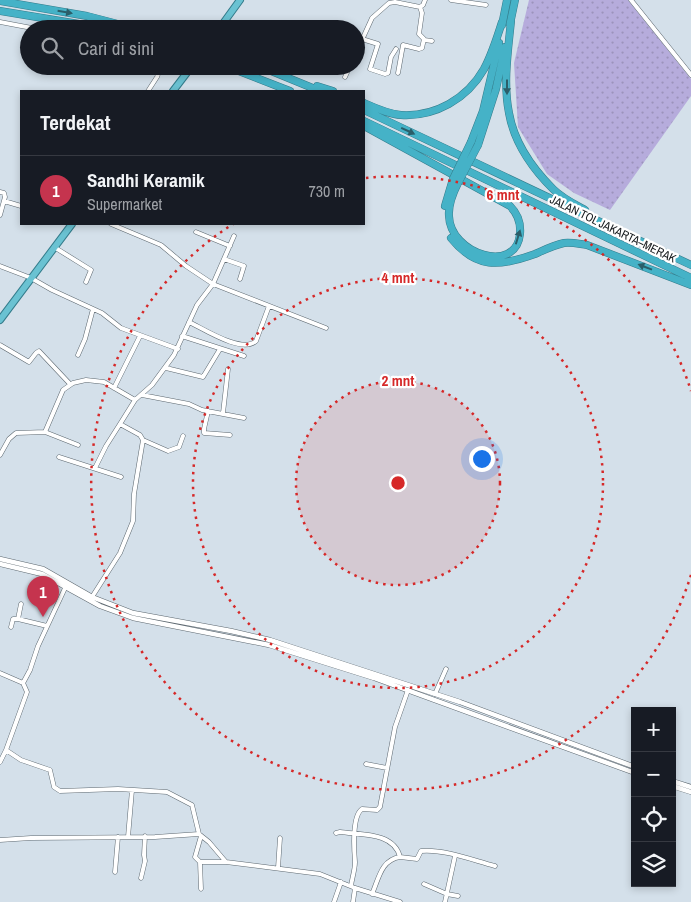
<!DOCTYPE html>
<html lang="id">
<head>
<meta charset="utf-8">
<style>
  :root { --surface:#171b24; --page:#20242c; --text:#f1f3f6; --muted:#9ea1a6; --line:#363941; --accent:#c5344e }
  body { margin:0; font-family:"Archivo Narrow",sans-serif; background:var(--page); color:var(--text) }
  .controls { position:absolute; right:15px; bottom:15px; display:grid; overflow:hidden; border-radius:0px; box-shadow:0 2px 8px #0003 }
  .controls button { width:45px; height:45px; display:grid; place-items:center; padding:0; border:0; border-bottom:1px solid var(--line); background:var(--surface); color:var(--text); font:25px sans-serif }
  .you { position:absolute; left:481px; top:458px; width:18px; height:18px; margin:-12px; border:4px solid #fff; border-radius:50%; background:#1a73e8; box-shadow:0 0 0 8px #1a73e833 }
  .badge { display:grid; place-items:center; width:32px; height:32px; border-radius:50%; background:var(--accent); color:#fff; font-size:16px; font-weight:700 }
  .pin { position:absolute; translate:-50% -41px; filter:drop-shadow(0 1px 2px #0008) }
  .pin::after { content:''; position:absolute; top:26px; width:18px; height:15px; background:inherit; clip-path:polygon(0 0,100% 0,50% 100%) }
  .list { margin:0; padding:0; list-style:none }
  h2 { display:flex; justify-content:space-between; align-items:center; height:65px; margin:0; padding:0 20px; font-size:21px }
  h2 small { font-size:16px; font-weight:400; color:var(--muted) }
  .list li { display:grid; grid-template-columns:32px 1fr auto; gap:15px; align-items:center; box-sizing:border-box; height:70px; padding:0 20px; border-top:1px solid var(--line) }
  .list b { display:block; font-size:19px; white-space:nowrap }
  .list p { margin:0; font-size:16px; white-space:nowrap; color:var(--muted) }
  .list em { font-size:16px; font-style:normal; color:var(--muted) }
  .icon { flex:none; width:28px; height:28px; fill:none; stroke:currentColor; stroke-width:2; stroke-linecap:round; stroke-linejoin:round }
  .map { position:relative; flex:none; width:691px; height:902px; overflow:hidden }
  .search { position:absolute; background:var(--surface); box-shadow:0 2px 8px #0003; left:20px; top:20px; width:345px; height:55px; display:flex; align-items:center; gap:12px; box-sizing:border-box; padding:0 18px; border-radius:28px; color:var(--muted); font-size:19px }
  .panel { position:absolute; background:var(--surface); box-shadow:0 2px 8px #0003; left:20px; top:90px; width:345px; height:135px; border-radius:0px }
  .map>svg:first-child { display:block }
</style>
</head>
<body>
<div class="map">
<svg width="691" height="902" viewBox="0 0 691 902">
  <defs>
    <pattern id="grass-dots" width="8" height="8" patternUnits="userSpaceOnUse" patternTransform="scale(1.25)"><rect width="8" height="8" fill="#b6acdc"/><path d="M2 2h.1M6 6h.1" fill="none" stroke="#9c93bc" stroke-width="1.8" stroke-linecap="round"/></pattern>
  </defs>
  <rect width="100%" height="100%" fill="#d4e0ea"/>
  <path fill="url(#grass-dots)" d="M 529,0 L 628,0 L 691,79 L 691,96 L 610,210 L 574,193 L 547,174 L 518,127 L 514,63 Z"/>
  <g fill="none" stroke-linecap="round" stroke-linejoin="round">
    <defs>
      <path id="minor" d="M 451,0 L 486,5
        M 631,0 L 691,75
        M 0,22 L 37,29
        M 362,39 L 378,44 L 370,69 L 385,74 L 388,73 L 391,57 L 396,49
        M 424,40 L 432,41
        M 356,53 L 372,18 L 389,3 L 395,2 L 420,7 L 423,5 L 425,0
        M 398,73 L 403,45 L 419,49 L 422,48 L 424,39 L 419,34 L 422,13 L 420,7
        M 345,77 L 350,66
        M 148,91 L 157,77 L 161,66
        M 0,192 L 4,193 L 5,197 L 0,215
        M 4,201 L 21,206
        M 111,224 L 161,245 L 186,266 L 213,284 L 326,328
        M 196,232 L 230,246
        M 54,247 L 91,270 L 86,282
        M 224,259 L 244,266 L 240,279
        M 0,266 L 31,278 L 52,290 L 102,313 L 121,328 L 178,349
        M 189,322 C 204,329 242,354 256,341 L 269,306
        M 182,336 L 244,356
        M 0,345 L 29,362 L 36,353 L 39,351 L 70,384
        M 78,355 L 85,339 L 93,309
        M 166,368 L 203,377 L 220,349
        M 114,388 L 140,336
        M 142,395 L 189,404 L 202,410 L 244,418
        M 208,411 L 204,429 L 204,433 L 230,435
        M 223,413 L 228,369
        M 45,432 L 63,390 L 73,383 L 86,380 L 104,382 L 135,400
        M 143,440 L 168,451 L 179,447 L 183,436
        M 0,455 L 9,439 L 16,433 L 45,432 L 78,445
        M 59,457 L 121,477
        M 95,468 L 106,446 L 120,424
        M 66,586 L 38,646 L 30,670 L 23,683 L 27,692 L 6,750 L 21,760 L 50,770 L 54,787 L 60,791 L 118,789 L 167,792 L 192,805 L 199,834 L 209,842 L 226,862 L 320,874 L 355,888
        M 92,597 L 120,553 L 133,521 L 134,494 L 143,440 L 140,435 L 120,424 L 135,400 L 152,385 L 174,355 L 197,305 L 213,284 L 234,236
        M 18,619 L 47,626
        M 11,627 L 13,619 L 18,619 L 21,604
        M 0,673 L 23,683
        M 435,694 L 446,669
        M 0,762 L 6,750
        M 366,764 L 387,768
        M 336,833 L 340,832 C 361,835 394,832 400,857 L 417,859 L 421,851 C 445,849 472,860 495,866
        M 128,837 L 132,790
        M 0,840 L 31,838 L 155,837 L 199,834
        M 200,862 L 195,857 L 201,836
        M 278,868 L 280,838
        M 115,872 L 118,837
        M 141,878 L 145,861 L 144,855 L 145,836
        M 424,884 L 447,894 L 458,896
        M 351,886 C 352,878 355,870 355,862 C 354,850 352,816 362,809 L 377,810 L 380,807 L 395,727 L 408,690
        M 201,889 L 200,862 L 226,862
        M 372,894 C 379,878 381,860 400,857
        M 334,902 L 341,882
        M 353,902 L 355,888 L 400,902
        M 445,902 L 455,856"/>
      <path id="tertiary" d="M 0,559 L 43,569 L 92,597 L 133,613 L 231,631 L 270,640 L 460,702 L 635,767
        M 0,564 L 42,574 L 100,606 L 133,618 L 269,645 L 374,678 L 635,773
        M 672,781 L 691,787
        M 672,786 L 691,792"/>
      <path id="trunk" d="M 219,29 L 240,0
        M 173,91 L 192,66
        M 0,320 L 72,224"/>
      <path id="motorway" d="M 0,1 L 87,16 L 137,29
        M 0,11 L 85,25 L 99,29
        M 511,21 C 508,51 503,83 509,113 C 514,142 533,169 553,189 C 562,198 574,204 585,210
        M 510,24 L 515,0
        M 502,25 L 507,0
        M 226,66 L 290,91
        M 259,66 L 320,91
        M 317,86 L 333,91
        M 364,103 C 375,108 388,114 401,115 C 435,117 467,99 484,69 C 492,54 497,38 502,22
        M 364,110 L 691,265
        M 364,121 L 691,278
        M 364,126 L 510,206 C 518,214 521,223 520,234 C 516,275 450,254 449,216 C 448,204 453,193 458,183
        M 471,142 L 483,111 L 499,43
        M 478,145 L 496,89 L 505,47
        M 445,206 L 453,179
        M 451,238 C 476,269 499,267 535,254 C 544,250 554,245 564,243 C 572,242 579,244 587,245 L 691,285"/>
    </defs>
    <use href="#minor" stroke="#5d6870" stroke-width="5"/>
    <use href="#tertiary" stroke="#5d6870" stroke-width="5.5"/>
    <use href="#trunk" stroke="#347c8b" stroke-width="8"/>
    <use href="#motorway" stroke="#347c8b" stroke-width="8"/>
    <use href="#minor" stroke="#fff" stroke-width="4"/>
    <use href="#tertiary" stroke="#fff" stroke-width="4.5"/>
    <use href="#trunk" stroke="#6ac2d2" stroke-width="6"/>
    <use href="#motorway" stroke="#45b2c7" stroke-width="7"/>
    <defs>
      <path id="motorway-bridge" d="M 453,179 L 471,142
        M 458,183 L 478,145"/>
    </defs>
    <use href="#motorway-bridge" stroke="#347c8b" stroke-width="8" stroke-linecap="butt"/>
    <use href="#motorway-bridge" stroke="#45b2c7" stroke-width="7"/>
  </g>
  <defs><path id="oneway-solid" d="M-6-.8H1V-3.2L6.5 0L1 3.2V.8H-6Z" transform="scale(1.25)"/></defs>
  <g fill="#2b5e69">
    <use href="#oneway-solid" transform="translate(65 12) rotate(10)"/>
    <use href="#oneway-solid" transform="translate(507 87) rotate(90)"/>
    <use href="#oneway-solid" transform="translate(408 131) rotate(25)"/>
    <use href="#oneway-solid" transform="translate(518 237) rotate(-73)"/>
    <use href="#oneway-solid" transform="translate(645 267) rotate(-159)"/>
  </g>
  <circle cx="398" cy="483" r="102" fill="#d62828" fill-opacity=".12"/>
  <g fill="none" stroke="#d62828" stroke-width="2.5" stroke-dasharray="2.5 5">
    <circle cx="398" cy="483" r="102"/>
    <circle cx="398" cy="483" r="205"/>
    <path d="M691 575A307 307 0 1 1 233 224M366 178A307 307 0 0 1 691 391"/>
  </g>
  <g text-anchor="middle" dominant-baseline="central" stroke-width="4.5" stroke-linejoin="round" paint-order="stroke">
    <g font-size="12" fill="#15191c" stroke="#fff">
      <text transform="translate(613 229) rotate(26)">JALAN TOL JAKARTA–MERAK</text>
    </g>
  </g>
  <circle cx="398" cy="483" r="8" fill="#d62828" stroke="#fff" stroke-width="2.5"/>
  <g font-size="15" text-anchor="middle" font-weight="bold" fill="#d62828" stroke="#fff" stroke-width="4.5" stroke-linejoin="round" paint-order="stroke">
    <text x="503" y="200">6 mnt</text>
    <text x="398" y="283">4 mnt</text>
    <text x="398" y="386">2 mnt</text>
  </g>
</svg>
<div class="controls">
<button>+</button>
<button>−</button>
<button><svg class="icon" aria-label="locate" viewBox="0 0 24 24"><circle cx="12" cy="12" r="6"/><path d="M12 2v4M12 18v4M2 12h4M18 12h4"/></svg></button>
<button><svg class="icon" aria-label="layers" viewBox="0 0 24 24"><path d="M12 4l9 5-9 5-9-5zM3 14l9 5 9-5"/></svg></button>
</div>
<div class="you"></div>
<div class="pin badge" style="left:43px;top:617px">1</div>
<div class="search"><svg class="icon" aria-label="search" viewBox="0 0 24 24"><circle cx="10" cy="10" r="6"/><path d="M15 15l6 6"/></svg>Cari di sini</div>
<section class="panel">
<h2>Terdekat<small></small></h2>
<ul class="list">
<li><span class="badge">1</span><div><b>Sandhi Keramik</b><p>Supermarket</p></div><em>730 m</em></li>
</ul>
</section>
</div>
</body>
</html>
